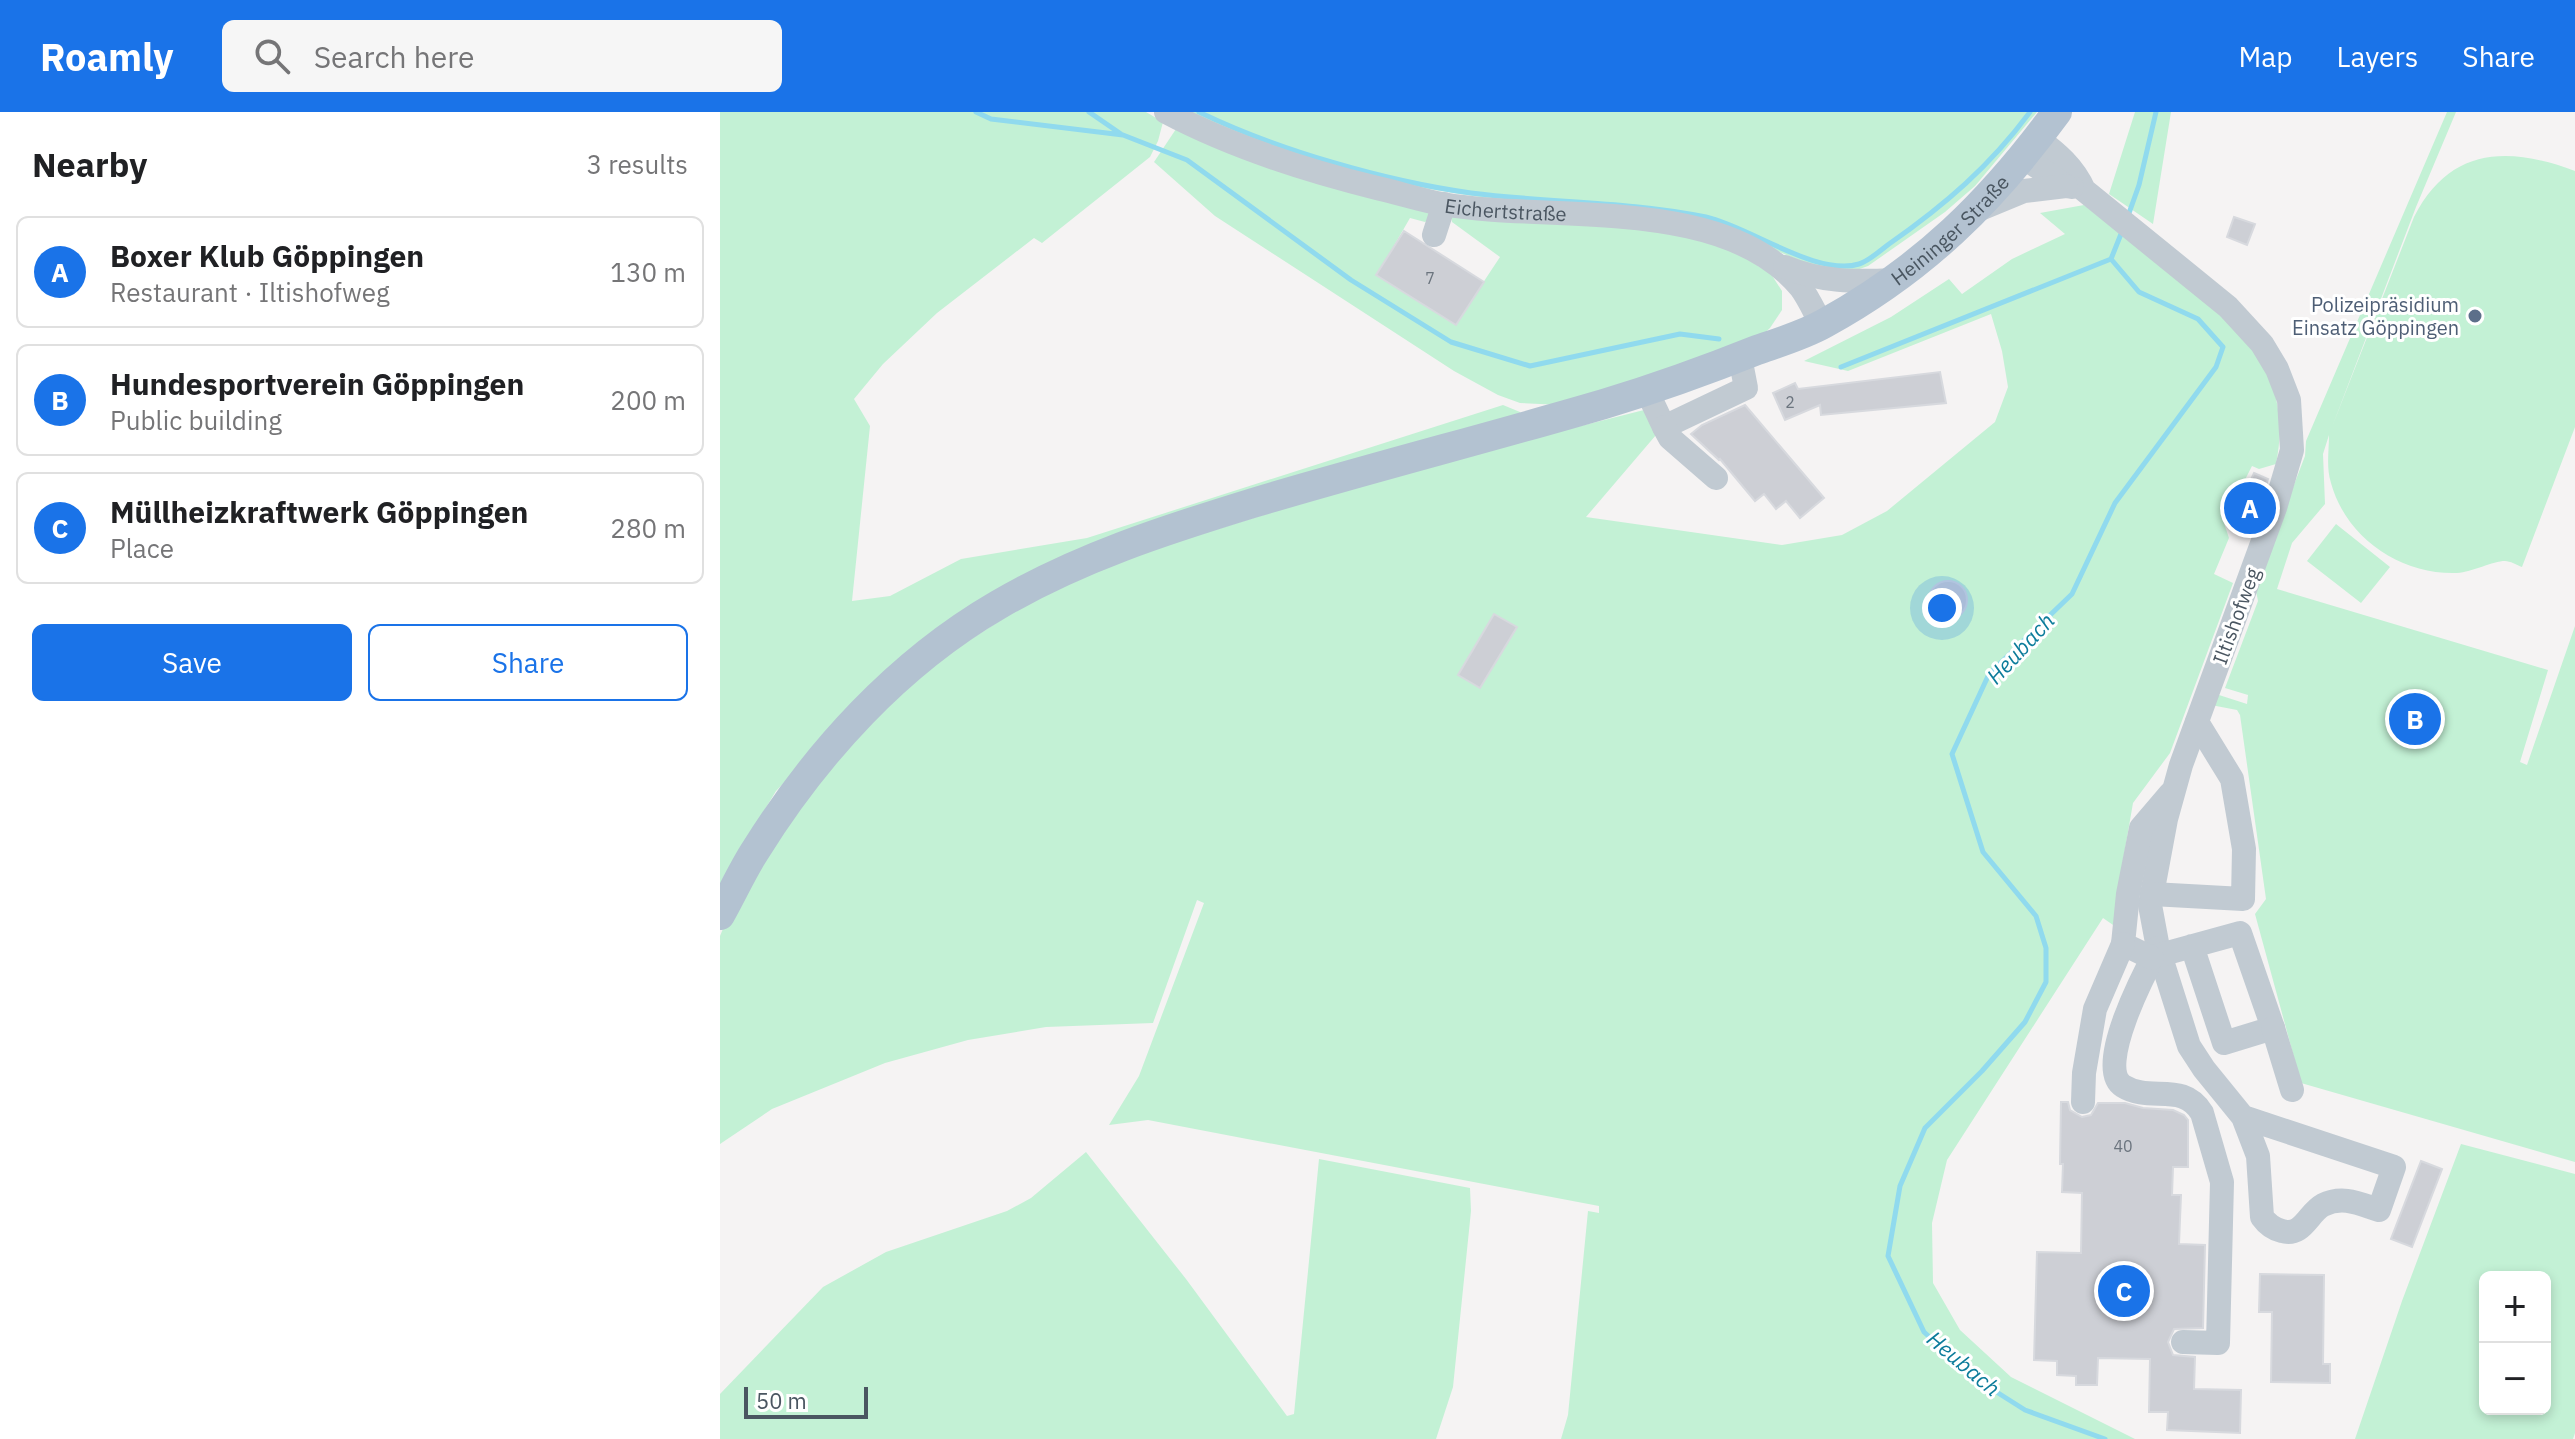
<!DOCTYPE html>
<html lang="en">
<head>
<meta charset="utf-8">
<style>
  :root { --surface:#fff; --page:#f6f6f6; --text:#202124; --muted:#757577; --line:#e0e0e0; --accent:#1a73e8 }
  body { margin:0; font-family:"IBM Plex Sans",sans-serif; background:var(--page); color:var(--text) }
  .controls { position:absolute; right:24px; bottom:24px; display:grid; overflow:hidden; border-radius:12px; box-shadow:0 4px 12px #0003 }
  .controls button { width:72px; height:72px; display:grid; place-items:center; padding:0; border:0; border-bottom:2px solid var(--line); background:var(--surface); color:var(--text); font:40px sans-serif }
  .scale { position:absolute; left:24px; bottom:20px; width:124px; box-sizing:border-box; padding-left:8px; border:4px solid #4a5661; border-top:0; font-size:22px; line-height:28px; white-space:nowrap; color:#4a5661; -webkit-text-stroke:6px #fff; paint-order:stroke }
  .you { position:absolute; left:1222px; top:496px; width:28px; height:28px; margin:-20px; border:6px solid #fff; border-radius:50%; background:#1a73e8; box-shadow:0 0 0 12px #1a73e833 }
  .badge { display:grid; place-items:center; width:52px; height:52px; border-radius:50%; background:var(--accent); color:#fff; font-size:26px; font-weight:700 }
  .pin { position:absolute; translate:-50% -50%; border:4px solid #fff; box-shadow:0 2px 8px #0006 }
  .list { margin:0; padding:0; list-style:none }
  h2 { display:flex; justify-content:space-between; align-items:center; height:104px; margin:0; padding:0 32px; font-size:34px }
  h2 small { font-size:26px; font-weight:400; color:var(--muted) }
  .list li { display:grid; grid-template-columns:52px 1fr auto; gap:24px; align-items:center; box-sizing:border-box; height:112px; margin:0 16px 16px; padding:0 16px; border:2px solid var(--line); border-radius:12px }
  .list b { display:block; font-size:30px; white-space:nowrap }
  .list p { margin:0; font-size:26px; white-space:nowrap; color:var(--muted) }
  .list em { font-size:26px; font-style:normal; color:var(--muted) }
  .actions { display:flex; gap:16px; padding:24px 32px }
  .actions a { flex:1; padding:18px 0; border:2px solid var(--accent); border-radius:12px; text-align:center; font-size:28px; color:var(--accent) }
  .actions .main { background:var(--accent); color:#fff }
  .icon { flex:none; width:44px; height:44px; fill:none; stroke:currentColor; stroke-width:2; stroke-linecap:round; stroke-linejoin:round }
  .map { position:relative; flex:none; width:1855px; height:1327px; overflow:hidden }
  header { display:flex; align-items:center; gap:48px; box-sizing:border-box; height:112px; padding:0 40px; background:var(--accent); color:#fff }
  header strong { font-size:38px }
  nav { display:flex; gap:44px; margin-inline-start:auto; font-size:28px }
  .search { width:560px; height:72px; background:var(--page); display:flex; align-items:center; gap:20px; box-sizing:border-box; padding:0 28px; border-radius:12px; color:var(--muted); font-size:30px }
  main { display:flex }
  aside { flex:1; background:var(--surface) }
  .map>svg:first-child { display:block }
</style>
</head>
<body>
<header>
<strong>Roamly</strong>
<div class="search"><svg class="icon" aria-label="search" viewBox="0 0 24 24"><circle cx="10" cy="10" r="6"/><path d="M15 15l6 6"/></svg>Search here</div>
<nav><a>Map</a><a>Layers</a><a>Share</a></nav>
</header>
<main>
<aside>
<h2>Nearby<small>3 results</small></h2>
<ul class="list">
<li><span class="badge">A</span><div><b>Boxer Klub Göppingen</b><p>Restaurant · Iltishofweg</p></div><em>130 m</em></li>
<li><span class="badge">B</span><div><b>Hundesportverein Göppingen</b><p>Public building</p></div><em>200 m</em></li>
<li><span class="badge">C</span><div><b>Müllheizkraftwerk Göppingen</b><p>Place</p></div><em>280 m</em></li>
</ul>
<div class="actions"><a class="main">Save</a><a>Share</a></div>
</aside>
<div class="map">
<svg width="1855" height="1327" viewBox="0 0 1855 1327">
  <rect width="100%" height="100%" fill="#f5f3f3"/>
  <path fill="#c3f1d5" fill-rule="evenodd" d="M 0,0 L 426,0 L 443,10 L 438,29 L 430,45 L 322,131 L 314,126 L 217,201 L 163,252 L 134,287 L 150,314 L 132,489 L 170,484 L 241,447 L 367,426 L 783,293 L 800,300 L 802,304 L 436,410 L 132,599 L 56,679 L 0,772 Z
    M 467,0 L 1317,0 L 1255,74 L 1225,100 L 1148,154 L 1131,160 L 1099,158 L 1036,129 L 690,74 L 564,40 Z
    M 1415,0 L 1451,0 L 1433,112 L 1389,82 Z
    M 1727,0 L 1736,0 L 1696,95 L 1612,315 L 1694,105 C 1730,35 1788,34 1855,59 L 1855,315 L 1802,455 C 1797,453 1790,449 1785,449 C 1773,449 1752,460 1737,461 C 1681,463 1626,426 1611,371 C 1606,355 1609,339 1609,323 L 1603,342 L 1605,392 L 1572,431 L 1557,477 L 1828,558 L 1800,650 L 1807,653 L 1855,514 L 1855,1050 L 1581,971 L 1535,802 L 1546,787 L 1520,603 L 1517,598 L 1491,593 L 1499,583 L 1527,592 L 1528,583 L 1505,576 L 1538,489 L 1535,474 L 1585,344 L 1586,329 Z
    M 456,17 L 709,99 L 710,107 L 705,110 L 690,106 L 657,163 L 735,213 L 780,145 L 732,110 L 731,104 L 930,117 L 1005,133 L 1051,162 L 1062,179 L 1062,198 L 1050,216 L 1036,229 L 842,293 L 800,291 L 778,283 L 734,259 L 495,104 L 434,50 Z
    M 1364,93 C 1415,133 1527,209 1550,267 C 1561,296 1562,322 1556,352 L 1539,357 L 1532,354 L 1505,407 L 1502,405 L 1509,426 L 1494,462 L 1513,471 L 1450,641 L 1413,691 L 1396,789 L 1396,815 L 1383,806 L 1227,1048 L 1212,1111 L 1213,1171 L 1240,1218 L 1291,1265 L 1415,1327 L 841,1327 L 848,1303 L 868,1099 L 879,1101 L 879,1094 L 428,1008 L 389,1013 L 419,964 L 484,791 L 477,788 L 433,911 L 326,915 L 248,928 L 165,951 L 52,997 L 0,1032 L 0,824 L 7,807 L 96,667 L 201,559 L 355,461 L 702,354 L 928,297 L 936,323 L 866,405 L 1062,433 L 1122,423 L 1167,399 L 1275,310 L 1288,275 L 1282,239 L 1271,202 L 1128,259 L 1084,249 L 1171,205 L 1229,167 L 1242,182 L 1292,147 L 1345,122 L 1320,101 ZM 774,502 L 797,516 L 760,576 L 738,562 Z
    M 1616,412 L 1670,455 L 1641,491 L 1587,449 Z
    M 1741,1032 L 1855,1062 L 1855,1321 L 1853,1327 L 1635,1327 L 1682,1189 ZM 1825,1165 L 1825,1297 L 1765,1297 L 1765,1165 Z
    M 366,1040 L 466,1167 L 567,1304 L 574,1302 L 599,1047 L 750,1076 L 751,1099 L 733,1275 L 716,1327 L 0,1327 L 0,1282 L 103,1175 L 166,1140 L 287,1099 L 311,1086 Z"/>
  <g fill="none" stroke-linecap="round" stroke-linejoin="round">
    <path stroke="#90daee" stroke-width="5" d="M 256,0 L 271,7 L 403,23 L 467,48 L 631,168 L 731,230 L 810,254 L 960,222 L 999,227
      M 369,0 L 401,22
      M 479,0 C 557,38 665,69 751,81 C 829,91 908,89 986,105 C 1030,115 1097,165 1139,152 C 1149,149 1161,138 1169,132 C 1225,93 1270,54 1310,0
      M 1408,104 L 1419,73 L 1436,0
      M 1121,255 L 1391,147
      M 1385,1327 L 1305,1298 L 1256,1267 L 1204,1220 L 1168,1144 L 1180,1074 L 1205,1016 L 1262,959 L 1305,910 L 1326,870 L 1326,836 L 1316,804 L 1263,740 L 1232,642 L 1269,562 L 1352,482 L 1395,391 L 1496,255 L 1503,235 L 1478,207 L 1419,180 L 1391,147 L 1403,117"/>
  </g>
  <path fill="#cdcfd5" stroke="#d7d9de" stroke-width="2" d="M 1514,105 L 1535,112 L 1527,133 L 1507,125 Z
    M 684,119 L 764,170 L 736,213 L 656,163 Z
    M 1220,260 L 1226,291 L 1101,303 L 1100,293 L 1065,308 L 1053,281 L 1075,271 L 1078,277 Z
    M 1025,293 L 1104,386 L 1080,406 L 1066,389 L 1056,397 L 1044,382 L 1035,389 L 1000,347 L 999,348 L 971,322 L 982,313 Z
    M 1534,361 L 1548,367 L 1539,397 L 1536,396 L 1525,418 L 1507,410 L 1525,370 L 1529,372 Z
    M1209 488a19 19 0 1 1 38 0a19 19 0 1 1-38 0Z
    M 774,502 L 797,515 L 760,576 L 738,563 Z
    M 1690,595 L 1706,600 L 1700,619 L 1684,614 Z
    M 1341,990 L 1348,990 L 1350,998 L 1362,1005 L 1371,1003 L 1378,991 L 1405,991 L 1423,996 L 1453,998 L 1464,1003 L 1468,1008 L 1468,1055 L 1453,1055 L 1452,1083 L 1461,1083 L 1459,1132 L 1485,1133 L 1483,1216 L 1454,1217 L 1448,1230 L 1453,1243 L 1475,1245 L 1474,1277 L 1521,1278 L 1520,1321 L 1447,1318 L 1448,1300 L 1429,1300 L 1430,1247 L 1378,1246 L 1377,1273 L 1356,1273 L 1356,1264 L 1337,1263 L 1337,1249 L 1314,1248 L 1317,1140 L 1361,1141 L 1362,1081 L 1342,1080 L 1343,1052 L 1340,1052 Z
    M 1701,1049 L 1722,1057 L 1692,1135 L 1671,1127 Z
    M 1540,1162 L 1604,1163 L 1603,1252 L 1610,1252 L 1610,1271 L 1551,1270 L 1552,1200 L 1539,1200 Z"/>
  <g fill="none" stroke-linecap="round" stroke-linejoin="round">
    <g stroke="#c1cad2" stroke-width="24">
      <path id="s1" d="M 446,0 C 512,35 584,58 657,76 C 679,81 701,88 722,92 C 830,111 1004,82 1081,176 C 1089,187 1095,201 1102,213"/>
      <path d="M 1317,26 C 1337,41 1354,55 1364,78 L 1508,195 L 1542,232 L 1557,257 L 1569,288 L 1572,338 L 1555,396 L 1461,653 L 1446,707 L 1430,793 L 1438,836 L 1469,934 L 1484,957 L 1523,1005 L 1538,1044 L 1542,1105 C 1547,1112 1553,1117 1562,1119 C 1583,1125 1588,1101 1603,1093 C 1623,1083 1640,1092 1659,1098 L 1674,1055 L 1523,1005"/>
      <path d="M 1303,45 L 1346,74 L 1352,75"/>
      <path d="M 1258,98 L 1304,79 L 1346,74"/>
      <path d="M 714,123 L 724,92"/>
      <path d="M 1065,155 C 1101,170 1135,170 1173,168"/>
      <path d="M 927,279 L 944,315 L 1026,276 L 1020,245"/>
      <path d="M 944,315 L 950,326 L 996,366"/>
      <path d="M 1432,782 L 1523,787 L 1524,737 L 1512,667 L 1477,610"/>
      <path d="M 1438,836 C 1426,858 1374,956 1403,974 C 1430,991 1463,969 1482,1001 L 1502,1070 L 1498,1231 L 1463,1230"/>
      <path d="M 1440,843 L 1520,821 L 1553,916 L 1504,931 L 1472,834"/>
      <path d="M 1432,846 L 1403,832 L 1408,782 L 1421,716 L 1450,682"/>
      <path d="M 1553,916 L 1572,978"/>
      <path d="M 1363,990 L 1364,961 L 1375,897 L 1403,832"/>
    </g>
    <path stroke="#b3c2d1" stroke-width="30" id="s2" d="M 0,803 C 12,782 22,759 35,739 C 96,641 178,551 278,493 C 358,446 445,418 533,391 C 650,356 768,326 884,292 C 937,276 987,258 1037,238 C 1060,230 1084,223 1105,211 C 1203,157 1271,90 1337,0"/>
  </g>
  <circle fill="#5c6f8a" stroke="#fff" stroke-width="3" cx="1755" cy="204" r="8"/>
  <g text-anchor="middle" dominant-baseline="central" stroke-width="6" stroke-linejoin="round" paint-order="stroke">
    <g font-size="16" fill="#6b747e">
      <text x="710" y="166">7</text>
      <text x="1070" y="290">2</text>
      <text x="1403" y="1034">40</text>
    </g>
    <g font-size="20" fill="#4a5661" stroke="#fff">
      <text stroke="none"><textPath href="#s1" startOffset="356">Eichertstraße</textPath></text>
      <text stroke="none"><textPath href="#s2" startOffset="1454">Heininger Straße</textPath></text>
      <text transform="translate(1516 504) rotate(-70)">Iltishofweg</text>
    </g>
    <g font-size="20" fill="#4e5e75" stroke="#fff" text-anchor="end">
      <text x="1739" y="192">Polizeipräsidium<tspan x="1739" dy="23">Einsatz Göppingen</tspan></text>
    </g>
    <g font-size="22" font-style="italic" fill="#0c7c9b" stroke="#fff">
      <text transform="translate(1300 536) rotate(-47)">Heubach</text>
      <text transform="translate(1244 1251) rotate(40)">Heubach</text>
    </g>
  </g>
</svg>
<div class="controls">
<button>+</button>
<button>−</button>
</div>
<div class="scale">50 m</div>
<div class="you"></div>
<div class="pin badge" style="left:1530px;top:396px">A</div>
<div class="pin badge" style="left:1695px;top:607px">B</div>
<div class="pin badge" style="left:1404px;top:1179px">C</div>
</div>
</main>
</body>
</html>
